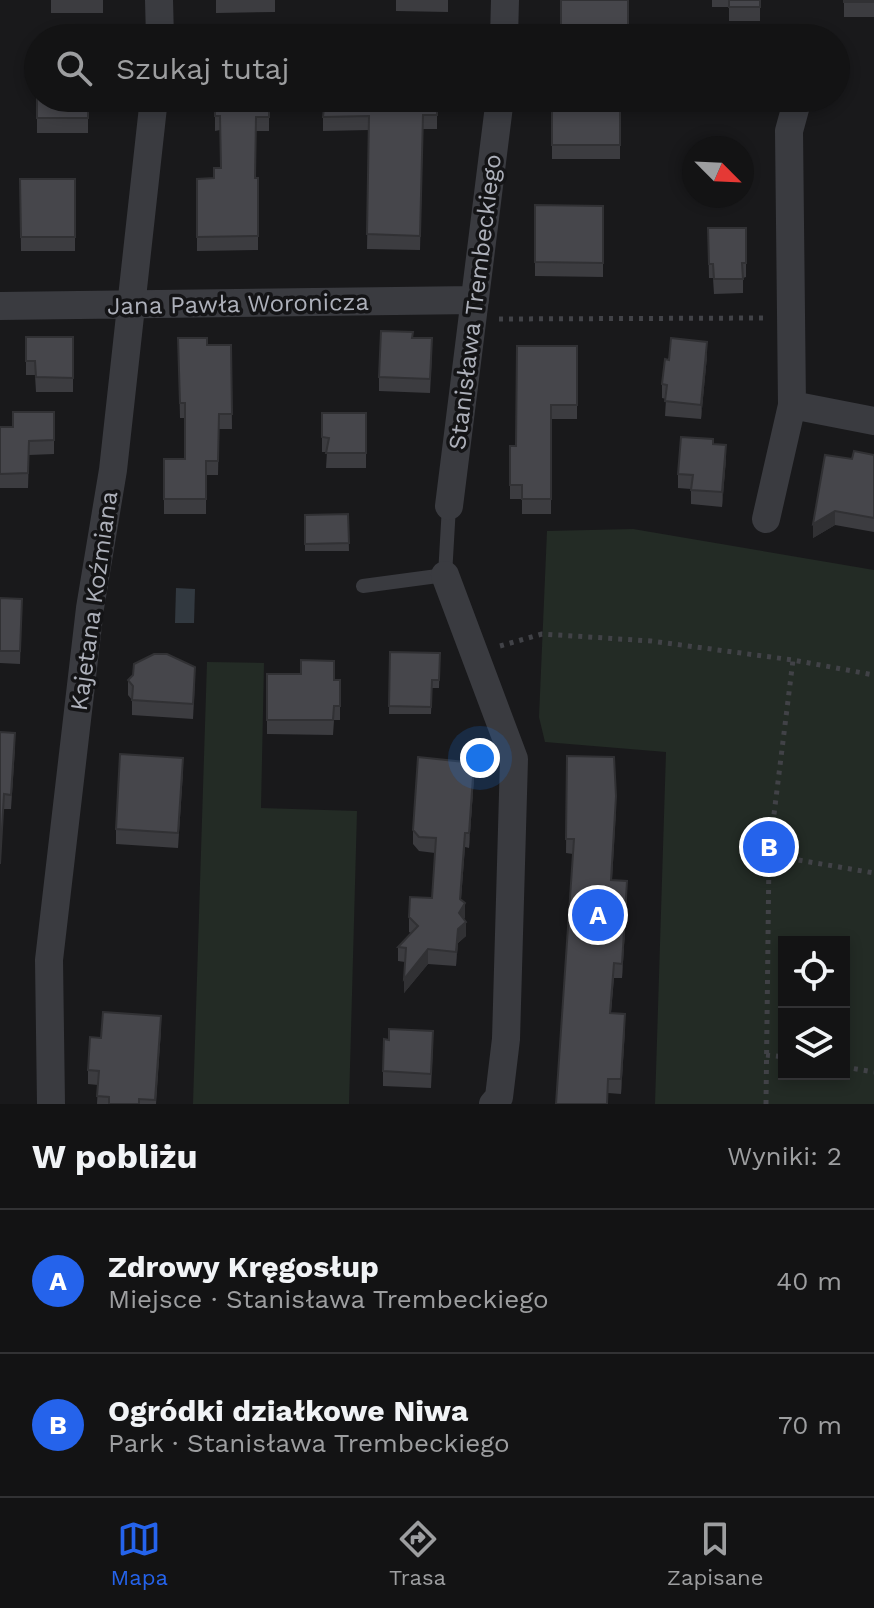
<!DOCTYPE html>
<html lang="pl">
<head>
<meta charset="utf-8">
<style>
  :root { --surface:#131314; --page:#1c1c1d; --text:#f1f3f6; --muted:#9d9ea0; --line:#323234; --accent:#2563eb }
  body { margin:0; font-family:"Work Sans",sans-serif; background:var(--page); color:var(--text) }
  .controls { position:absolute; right:24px; bottom:24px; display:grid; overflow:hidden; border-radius:0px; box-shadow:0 4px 12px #0003 }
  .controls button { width:72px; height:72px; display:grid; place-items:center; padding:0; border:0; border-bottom:2px solid var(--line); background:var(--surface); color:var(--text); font:40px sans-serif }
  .compass { position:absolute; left:682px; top:136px; width:72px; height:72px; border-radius:50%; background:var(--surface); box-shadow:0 4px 12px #0003; rotate:114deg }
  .you { position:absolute; left:480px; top:758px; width:28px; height:28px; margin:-20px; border:6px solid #fff; border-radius:50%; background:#1a73e8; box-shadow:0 0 0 12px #1a73e833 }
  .badge { display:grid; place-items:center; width:52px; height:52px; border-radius:50%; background:var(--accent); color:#fff; font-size:26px; font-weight:700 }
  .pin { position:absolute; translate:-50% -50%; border:4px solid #fff; box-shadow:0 2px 8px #0006 }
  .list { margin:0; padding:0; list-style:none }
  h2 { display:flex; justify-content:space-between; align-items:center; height:104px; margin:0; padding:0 32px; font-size:34px }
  h2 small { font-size:26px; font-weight:400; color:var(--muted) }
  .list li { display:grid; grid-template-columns:52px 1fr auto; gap:24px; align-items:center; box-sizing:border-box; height:144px; padding:0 32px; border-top:2px solid var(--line) }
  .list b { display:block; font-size:30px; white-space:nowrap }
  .list p { margin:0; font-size:26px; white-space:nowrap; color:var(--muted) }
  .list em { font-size:26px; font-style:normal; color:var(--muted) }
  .icon { flex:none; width:44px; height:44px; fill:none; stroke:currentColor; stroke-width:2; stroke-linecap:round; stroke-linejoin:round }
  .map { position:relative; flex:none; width:874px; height:1104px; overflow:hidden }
  .search { position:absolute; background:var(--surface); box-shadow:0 4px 12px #0003; left:24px; right:24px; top:24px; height:88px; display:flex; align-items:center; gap:20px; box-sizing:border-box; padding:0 28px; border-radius:44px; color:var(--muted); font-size:30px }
  .sheet { height:392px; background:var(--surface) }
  nav { display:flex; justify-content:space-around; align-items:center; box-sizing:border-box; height:112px; border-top:2px solid var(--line); background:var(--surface); font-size:22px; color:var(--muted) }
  nav a { display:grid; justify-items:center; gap:4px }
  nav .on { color:var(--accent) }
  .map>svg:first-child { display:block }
</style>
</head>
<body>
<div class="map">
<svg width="874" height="1104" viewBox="0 0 874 1104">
  <rect width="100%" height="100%" fill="#19191b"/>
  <path fill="#232b25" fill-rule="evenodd" d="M 633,529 L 874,570 L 874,1104 L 655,1104 L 666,752 L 545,742 L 539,717 L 547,531 ZM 784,942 L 844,942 L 844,1074 L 784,1074 Z
    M 207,662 L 264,663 L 261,808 L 357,811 L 349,1104 L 193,1104 Z"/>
  <path fill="#323940" d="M 176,588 L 195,589 L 194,623 L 175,623 Z"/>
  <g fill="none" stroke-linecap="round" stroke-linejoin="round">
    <path stroke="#414247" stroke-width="5" stroke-dasharray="4 6" stroke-linecap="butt" d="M 499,319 L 765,318
      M 500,646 L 542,634 L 651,641 L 793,660 L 874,675
      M 769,855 L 874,873
      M 766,1055 L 784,1057
      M 844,1067 L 874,1072
      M 766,1104 L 769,855 L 793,660"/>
    <path stroke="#3a3b40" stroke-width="14" d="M 363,586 L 445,575 L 449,506"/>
    <path stroke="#3a3b40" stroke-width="28" d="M 159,0 L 160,38
      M 504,38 L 505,0
      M 0,306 L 475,300
      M 792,405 L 874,421
      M 449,506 L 500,98
      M 766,519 L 792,405 L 789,131 L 798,98
      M 445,575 L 514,759 L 506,1039 L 499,1097 L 493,1104
      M 51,1104 L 49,960 L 90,608 L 113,470 L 154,98"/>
  </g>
  <path fill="#3c3c40" d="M 51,0 L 103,0 L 103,13 L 51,13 Z
    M 216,0 L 275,0 L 275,12 L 216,13 Z
    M 396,0 L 448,0 L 448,12 L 396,11 Z
    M 561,0 L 628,0 L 628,38 L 561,38 Z
    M 712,0 L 760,0 L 760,21 L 729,21 L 729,7 L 712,7 Z
    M 844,0 L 874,0 L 874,17 L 844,17 Z
    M 37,59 L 88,98 L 88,133 L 37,133 Z
    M 215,98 L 269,98 L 269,131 L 256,131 L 255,178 L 258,178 L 258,250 L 197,251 L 197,179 L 214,178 L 221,168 L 220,130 L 215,131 Z
    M 437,98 L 437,129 L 423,129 L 420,250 L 367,249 L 369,130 L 323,131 L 323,117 Z
    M 552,98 L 620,98 L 620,159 L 552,159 Z
    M 20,179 L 75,179 L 75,251 L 21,251 Z
    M 535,205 L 603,206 L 603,277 L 535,276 Z
    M 708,228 L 746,228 L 746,277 L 743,278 L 743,293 L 714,294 L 713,278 L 709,278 Z
    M 26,337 L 73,337 L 73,392 L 36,392 L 35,375 L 26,375 Z
    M 178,338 L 207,345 L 231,345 L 232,429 L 219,429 L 218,475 L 206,475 L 206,514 L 164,514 L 164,459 L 185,459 L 185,418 L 180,418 Z
    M 412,338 L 432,353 L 430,393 L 379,391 L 379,377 Z
    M 577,346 L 577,419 L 551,419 L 551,514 L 522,514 L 522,499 L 510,499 L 510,446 L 516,446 Z
    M 707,356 L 701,419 L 665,416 L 666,399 L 662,398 L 662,384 L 669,360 Z
    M 54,412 L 54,454 L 29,455 L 28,488 L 0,488 L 0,427 L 13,427 Z
    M 322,413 L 366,413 L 366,468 L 326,468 L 327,452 L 322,452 Z
    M 713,444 L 726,459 L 722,507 L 691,504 L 691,489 L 678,488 L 678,474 Z
    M 874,455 L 874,532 L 835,525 L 813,538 L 852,459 Z
    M 348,514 L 349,551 L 305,551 L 305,515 Z
    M 0,598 L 22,599 L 20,664 L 0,663 Z
    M 390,652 L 440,653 L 439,688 L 432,688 L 431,714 L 389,714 Z
    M 267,674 L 340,680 L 340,720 L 334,720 L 333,735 L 267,734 Z
    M 128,680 L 195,681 L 193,719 L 132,715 L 132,700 L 128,695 Z
    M 0,732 L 15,748 L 11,809 L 4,809 Z
    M 567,756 L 616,810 L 612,880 L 627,896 L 622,978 L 614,978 L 611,1013 L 625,1028 L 621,1094 L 608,1093 L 607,1104 L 556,1104 L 573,854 L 566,853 Z
    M 183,772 L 178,848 L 116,844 L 116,829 Z
    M 474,777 L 469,848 L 465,847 L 461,900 L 465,917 L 464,919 L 466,936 L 458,943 L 456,966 L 428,964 L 404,993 L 405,962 L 398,961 L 398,947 L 411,933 L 409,932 L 409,917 L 432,898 L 435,853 L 419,851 L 413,844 L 413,830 Z
    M 161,1030 L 156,1104 L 97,1104 L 98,1085 L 88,1084 L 88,1070 L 101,1038 Z
    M 433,1045 L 431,1088 L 383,1086 L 383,1071 Z"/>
  <path fill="#313134" d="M 707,342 L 707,356 L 701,419 L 701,405 Z
    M 726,445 L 726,459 L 722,507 L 722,492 Z
    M 835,511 L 835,525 L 813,538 L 813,524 Z
    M 474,763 L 474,777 L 469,848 L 469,833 Z
    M 465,833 L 460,911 L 465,903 L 465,917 L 459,927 Z
    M 627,881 L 627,896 L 622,978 L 622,964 Z
    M 466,922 L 466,936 L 458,943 L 456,966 L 458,929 Z
    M 428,949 L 428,964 L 404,993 L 404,979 Z
    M 625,1014 L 625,1028 L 621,1094 L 621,1079 Z
    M 161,1016 L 161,1030 L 155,1104 Z"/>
  <path fill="#46464b" stroke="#313134" stroke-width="2" d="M 561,0 L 628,0 L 628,27 L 561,27 Z
    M 729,0 L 760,0 L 760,7 L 729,7 Z
    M 844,0 L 874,0 L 874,2 L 844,2 Z
    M 37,59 L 38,98 L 88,98 L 88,118 L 37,118 Z
    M 215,98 L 269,98 L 269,117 L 256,117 L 255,178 L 258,178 L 258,236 L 197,237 L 197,179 L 214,178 L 214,168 L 221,168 L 220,116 L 215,116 Z
    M 325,98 L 437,98 L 437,115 L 423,115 L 420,236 L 367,234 L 369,116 L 323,117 Z
    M 552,98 L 620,98 L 620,145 L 552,145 Z
    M 20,179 L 75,179 L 75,237 L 21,237 Z
    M 535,205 L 603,206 L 603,263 L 535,262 Z
    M 708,228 L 746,228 L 746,263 L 742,263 L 743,279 L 714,279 L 713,264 L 709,264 Z
    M 381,331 L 413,332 L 412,338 L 432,338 L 430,379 L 379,377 Z
    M 26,337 L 73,337 L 73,378 L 36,377 L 35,361 L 26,361 Z
    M 178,338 L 207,338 L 207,345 L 231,345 L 232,414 L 219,414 L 218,461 L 206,461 L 206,499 L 164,499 L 164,459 L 185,459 L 185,403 L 180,403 Z
    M 671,338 L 707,342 L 701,405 L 665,401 L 667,385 L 662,384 L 665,359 L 669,360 Z
    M 517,346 L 577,346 L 577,405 L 551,405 L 551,499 L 522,499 L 522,485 L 510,485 L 510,446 L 516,446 Z
    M 13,412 L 54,412 L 54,440 L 29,441 L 28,473 L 0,474 L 0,427 L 13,427 Z
    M 322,413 L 366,413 L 366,453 L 326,453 L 329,438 L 322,437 Z
    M 681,437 L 713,439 L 713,444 L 726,445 L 722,492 L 691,490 L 693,475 L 678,474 Z
    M 854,451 L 874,455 L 874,518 L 835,511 L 813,524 L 825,455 L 852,459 Z
    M 348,514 L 349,543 L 305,544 L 305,515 Z
    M 0,598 L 22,599 L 20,651 L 0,651 Z
    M 390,652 L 440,653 L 439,680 L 432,680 L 431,707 L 389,706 Z
    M 154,654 L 167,654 L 195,667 L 193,704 L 132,700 L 133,686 L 128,680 L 133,675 L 134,664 Z
    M 301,660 L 334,661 L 334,680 L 340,680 L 340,706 L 334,706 L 333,720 L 267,720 L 267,674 L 301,674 Z
    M 0,732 L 15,733 L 11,795 L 4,794 L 0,864 Z
    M 120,754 L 183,758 L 178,833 L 116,829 Z
    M 567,756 L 614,757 L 616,796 L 611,880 L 627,881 L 622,964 L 614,963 L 610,1013 L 625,1014 L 621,1079 L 608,1079 L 607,1104 L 556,1104 L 574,839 L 566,839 Z
    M 418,757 L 474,763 L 469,833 L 465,833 L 460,899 L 465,903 L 459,913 L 466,922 L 458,929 L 456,952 L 428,949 L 404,979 L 406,948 L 398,947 L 418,926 L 409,917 L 410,897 L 432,898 L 436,838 L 419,837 L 413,830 Z
    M 103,1012 L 161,1016 L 155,1100 L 139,1099 L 139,1104 L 109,1104 L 109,1097 L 97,1096 L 99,1071 L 88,1070 L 90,1037 L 101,1038 Z
    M 389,1029 L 433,1031 L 431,1074 L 383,1071 L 384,1039 L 389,1040 Z"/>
  <g text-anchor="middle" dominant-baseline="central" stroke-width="7" stroke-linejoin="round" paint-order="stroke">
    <g font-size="24" fill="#adb0ba" stroke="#141416">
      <text transform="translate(475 302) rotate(-83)">Stanisława Trembeckiego</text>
      <text transform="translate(238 304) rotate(-1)">Jana Pawła Woronicza</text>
      <text transform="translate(94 601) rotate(-82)">Kajetana Koźmiana</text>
    </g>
  </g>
</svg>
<div class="controls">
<button><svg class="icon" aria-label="locate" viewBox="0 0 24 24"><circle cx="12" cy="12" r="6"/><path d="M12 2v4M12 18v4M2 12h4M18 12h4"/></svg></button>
<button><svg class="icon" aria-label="layers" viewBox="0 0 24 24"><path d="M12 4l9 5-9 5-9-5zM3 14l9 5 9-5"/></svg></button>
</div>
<svg class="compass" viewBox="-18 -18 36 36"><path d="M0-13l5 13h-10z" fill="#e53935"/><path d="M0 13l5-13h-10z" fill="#9d9ea0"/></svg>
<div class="you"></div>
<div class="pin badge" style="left:598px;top:915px">A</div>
<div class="pin badge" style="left:769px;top:847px">B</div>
<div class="search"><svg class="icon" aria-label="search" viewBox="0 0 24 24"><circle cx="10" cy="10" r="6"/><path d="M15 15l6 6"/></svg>Szukaj tutaj</div>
</div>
<section class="sheet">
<h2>W pobliżu<small>Wyniki: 2</small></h2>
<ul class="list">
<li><span class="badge">A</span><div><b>Zdrowy Kręgosłup</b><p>Miejsce · Stanisława Trembeckiego</p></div><em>40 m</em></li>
<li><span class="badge">B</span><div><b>Ogródki działkowe Niwa</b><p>Park · Stanisława Trembeckiego</p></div><em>70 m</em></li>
</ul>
</section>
<nav>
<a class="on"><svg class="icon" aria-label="map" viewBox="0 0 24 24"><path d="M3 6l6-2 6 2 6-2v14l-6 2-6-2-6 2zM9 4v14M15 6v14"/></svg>Mapa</a>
<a><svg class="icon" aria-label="directions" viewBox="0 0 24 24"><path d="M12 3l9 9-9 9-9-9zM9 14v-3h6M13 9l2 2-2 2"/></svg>Trasa</a>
<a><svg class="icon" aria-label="saved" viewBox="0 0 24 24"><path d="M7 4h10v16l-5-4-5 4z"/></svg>Zapisane</a>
</nav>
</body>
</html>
